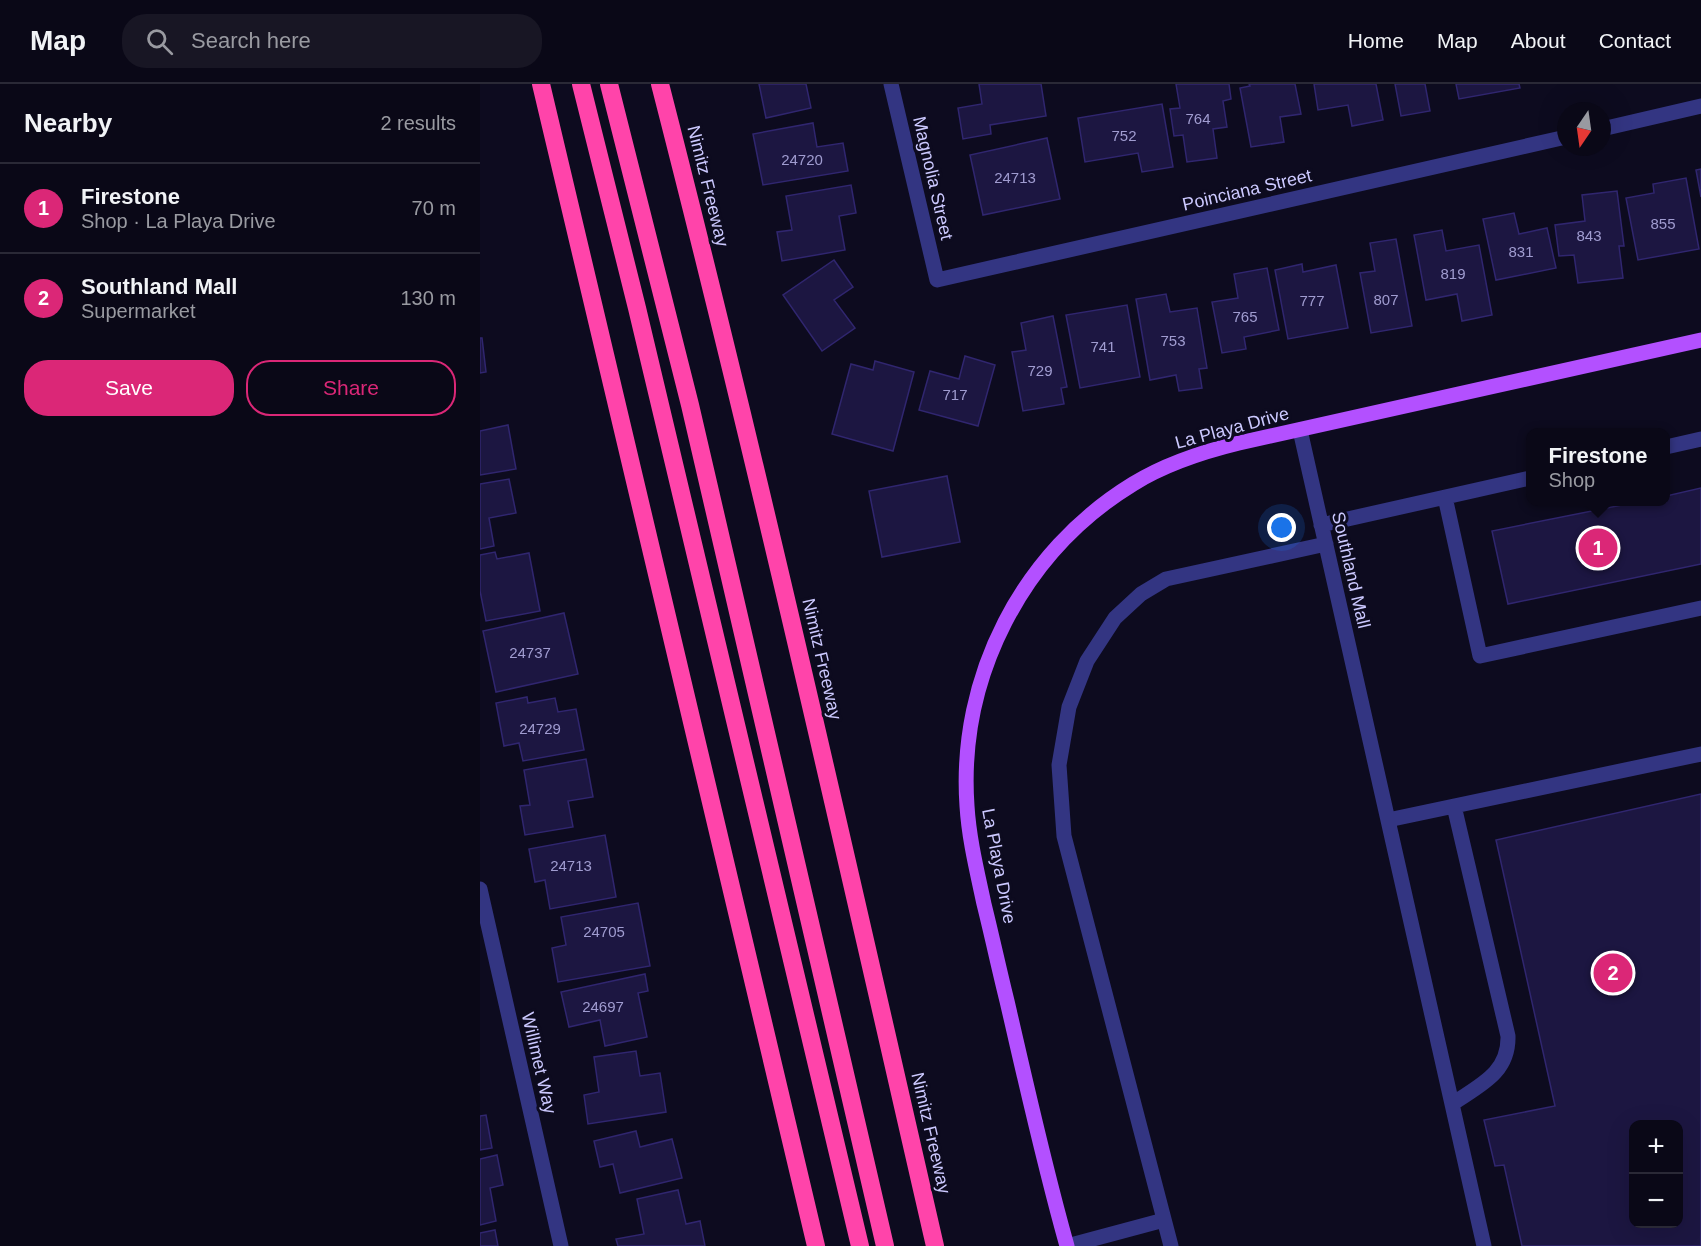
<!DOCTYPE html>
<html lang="en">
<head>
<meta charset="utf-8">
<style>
  :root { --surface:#0a0817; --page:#181624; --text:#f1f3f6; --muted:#999aa1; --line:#2a2936; --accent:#db2777 }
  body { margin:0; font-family:Arial,sans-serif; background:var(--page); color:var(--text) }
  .controls { position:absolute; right:18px; bottom:18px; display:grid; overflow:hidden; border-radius:12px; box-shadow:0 6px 24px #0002 }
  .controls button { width:54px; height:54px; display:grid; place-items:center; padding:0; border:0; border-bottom:2px solid var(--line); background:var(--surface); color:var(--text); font:30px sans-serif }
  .compass { position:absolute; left:1077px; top:18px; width:54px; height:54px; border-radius:50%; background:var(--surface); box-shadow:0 6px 24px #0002; rotate:193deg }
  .you { position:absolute; left:802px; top:444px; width:21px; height:21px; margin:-15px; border:4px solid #fff; border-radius:50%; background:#1a73e8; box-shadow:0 0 0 9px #1a73e833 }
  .badge { display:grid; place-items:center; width:39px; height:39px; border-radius:50%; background:var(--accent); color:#fff; font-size:20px; font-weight:700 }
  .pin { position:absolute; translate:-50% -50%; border:3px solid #fff; box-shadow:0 2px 6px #0006 }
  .popup { position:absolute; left:1046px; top:344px; width:144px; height:78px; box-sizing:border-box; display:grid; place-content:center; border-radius:12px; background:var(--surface); filter:drop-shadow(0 2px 4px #0005); font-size:20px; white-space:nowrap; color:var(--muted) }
  .popup b { font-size:22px; color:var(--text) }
  .popup::after { content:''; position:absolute; left:50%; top:100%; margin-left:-12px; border:12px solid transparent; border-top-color:var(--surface) }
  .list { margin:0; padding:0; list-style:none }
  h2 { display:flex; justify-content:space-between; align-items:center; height:78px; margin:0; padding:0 24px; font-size:26px }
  h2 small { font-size:20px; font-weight:400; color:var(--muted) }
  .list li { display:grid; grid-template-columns:39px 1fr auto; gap:18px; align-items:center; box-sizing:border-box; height:90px; padding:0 24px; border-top:2px solid var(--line) }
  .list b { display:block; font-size:22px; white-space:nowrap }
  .list p { margin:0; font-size:20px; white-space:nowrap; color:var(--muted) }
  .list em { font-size:20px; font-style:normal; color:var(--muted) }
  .actions { display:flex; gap:12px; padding:18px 24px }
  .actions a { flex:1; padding:14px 0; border:2px solid var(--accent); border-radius:24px; text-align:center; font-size:21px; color:var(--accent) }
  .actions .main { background:var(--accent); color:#fff }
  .icon { flex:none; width:33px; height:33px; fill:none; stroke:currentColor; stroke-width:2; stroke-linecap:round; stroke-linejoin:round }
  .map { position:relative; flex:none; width:1221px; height:1162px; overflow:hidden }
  header { display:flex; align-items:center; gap:36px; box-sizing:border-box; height:84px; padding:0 30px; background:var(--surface); border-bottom:2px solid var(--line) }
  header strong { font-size:28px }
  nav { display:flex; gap:33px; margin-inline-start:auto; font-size:21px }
  .search { width:420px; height:54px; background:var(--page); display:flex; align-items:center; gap:15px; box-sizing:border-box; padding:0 21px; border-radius:24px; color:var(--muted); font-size:22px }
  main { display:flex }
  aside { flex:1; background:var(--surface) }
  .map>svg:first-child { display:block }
</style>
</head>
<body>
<header>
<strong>Map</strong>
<div class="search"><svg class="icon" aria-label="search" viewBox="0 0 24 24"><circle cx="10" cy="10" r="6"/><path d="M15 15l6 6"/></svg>Search here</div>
<nav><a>Home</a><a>Map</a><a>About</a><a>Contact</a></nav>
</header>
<main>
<aside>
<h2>Nearby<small>2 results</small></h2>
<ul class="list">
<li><span class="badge">1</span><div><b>Firestone</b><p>Shop · La Playa Drive</p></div><em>70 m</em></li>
<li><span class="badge">2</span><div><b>Southland Mall</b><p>Supermarket</p></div><em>130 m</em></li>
</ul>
<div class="actions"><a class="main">Save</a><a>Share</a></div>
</aside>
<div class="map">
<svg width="1221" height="1162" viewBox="0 0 1221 1162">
  <rect width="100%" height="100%" fill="#0d0b1f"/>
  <path fill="#1c1641" stroke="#30266f" stroke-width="1.5" fill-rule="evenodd" d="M 279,0 L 326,0 L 331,24 L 286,34 Z
    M 499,0 L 561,0 L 566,32 L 510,41 L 511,50 L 483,55 L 478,24 L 502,20 Z
    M 696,0 L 749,0 L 751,15 L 743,17 L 747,43 L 733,45 L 737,74 L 707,78 L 703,51 L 694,52 L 690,25 L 700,24 Z
    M 769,0 L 815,0 L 821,30 L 800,33 L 804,58 L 771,63 L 760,4 L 770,2 Z
    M 834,0 L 896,0 L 903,36 L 872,42 L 868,21 L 838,26 Z
    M 915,0 L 945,0 L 950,27 L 921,32 Z
    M 976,0 L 1039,0 L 1040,4 L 979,15 Z
    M 682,20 L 693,83 L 662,88 L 658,69 L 605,78 L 598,34 Z
    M 333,39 L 337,63 L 363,59 L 368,87 L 283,101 L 273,50 Z
    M 567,54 L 580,115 L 503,131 L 490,71 Z
    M 1221,85 L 1221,113 L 1216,86 Z
    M 1206,94 L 1219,165 L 1158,176 L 1146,114 L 1174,109 L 1173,100 Z
    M 371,101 L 376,129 L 359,132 L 365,166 L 302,177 L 297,148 L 312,146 L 306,112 Z
    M 1137,107 L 1144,162 L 1139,162 L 1143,194 L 1098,199 L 1094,171 L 1079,172 L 1075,141 L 1105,137 L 1102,111 Z
    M 1034,129 L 1039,150 L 1067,144 L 1076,184 L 1016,196 L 1003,135 Z
    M 962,146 L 966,167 L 999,161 L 1012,231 L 982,237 L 977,210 L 946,216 L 934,151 Z
    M 916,155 L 932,242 L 891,249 L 880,189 L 895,187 L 890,159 Z
    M 354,176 L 373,203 L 354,216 L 375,244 L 342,267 L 303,211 Z
    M 822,180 L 823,188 L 856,181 L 868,244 L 808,255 L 795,186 Z
    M 787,184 L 799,246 L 764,253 L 766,265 L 742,269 L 732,218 L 758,214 L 754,190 Z
    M 686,210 L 690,228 L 717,224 L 727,284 L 719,285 L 722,304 L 699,307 L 696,291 L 670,296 L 656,215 Z
    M 647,221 L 660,293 L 600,304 L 586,231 Z
    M 573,232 L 587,303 L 581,304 L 584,320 L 543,327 L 532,268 L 546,266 L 541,239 Z
    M 0,254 L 2,254 L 6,288 L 0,289 Z
    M 485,272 L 515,281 L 498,342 L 439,326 L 450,287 L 479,295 Z
    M 395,277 L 434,288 L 413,367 L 352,350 L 371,280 L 393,286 Z
    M 28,341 L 36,385 L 0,391 L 0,347 Z
    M 467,392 L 480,458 L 402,473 L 389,407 Z
    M 29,395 L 36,429 L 9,434 L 14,462 L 0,465 L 0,400 Z
    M 1221,404 L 1221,480 L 1028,520 L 1012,447 L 1157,418 L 1186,418 L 1186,412 Z
    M 15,468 L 17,475 L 49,469 L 60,527 L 6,537 L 0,507 L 0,471 Z
    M 84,529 L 98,590 L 16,608 L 3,547 Z
    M 47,613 L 48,619 L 75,614 L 78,628 L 96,625 L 104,666 L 43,677 L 39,659 L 24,662 L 16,619 Z
    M 106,675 L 113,713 L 88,717 L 93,743 L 45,751 L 40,722 L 50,721 L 44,686 Z
    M 1221,710 L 1221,1162 L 1042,1162 L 1024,1081 L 1015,1082 L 1004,1036 L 1075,1022 L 1016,756 ZM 1154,1040 L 1198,1040 L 1198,1140 L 1154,1140 Z
    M 125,751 L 136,813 L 70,825 L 65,796 L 55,798 L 49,765 Z
    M 158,819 L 170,882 L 78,898 L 72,864 L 86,861 L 81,833 Z
    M 165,890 L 168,907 L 158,909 L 167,953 L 125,962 L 120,936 L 89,943 L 81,908 Z
    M 156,967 L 160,992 L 180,989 L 186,1028 L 108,1040 L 104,1011 L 119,1008 L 114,973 Z
    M 6,1031 L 12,1064 L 0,1066 L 0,1032 Z
    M 156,1047 L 160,1063 L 192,1055 L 202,1094 L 140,1109 L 133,1080 L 120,1083 L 114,1057 Z
    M 17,1071 L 23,1101 L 10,1104 L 16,1137 L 0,1141 L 0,1075 Z
    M 198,1106 L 206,1140 L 220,1137 L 225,1162 L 138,1162 L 136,1155 L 164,1150 L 157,1115 Z
    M 15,1146 L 18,1162 L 0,1162 L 0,1149 Z"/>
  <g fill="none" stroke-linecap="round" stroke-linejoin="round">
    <path stroke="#333582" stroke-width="15" d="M 411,0 L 457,196 L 1086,53
      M 1122,45 L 1221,22
      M 820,346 L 1004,1162
      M 1186,363 L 1221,355
      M 965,413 L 1000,572 L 1221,524
      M 841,441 L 1050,394
      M 908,736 L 1221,670
      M 0,805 L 81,1162
      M 972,1020 C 1000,1001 1029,989 1028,952 L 974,722
      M 587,1162 L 684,1136
      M 691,1162 L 584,752 L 579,681 L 589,623 L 607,577 L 635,534 L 661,510 L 686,495 L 846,460"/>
    <path stroke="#b350ff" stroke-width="15" d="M 587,1162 C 564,1081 546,999 527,917 C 519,885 512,852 504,820 C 497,787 489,755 487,722 C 478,593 542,468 653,400 C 685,380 722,368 759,359 L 1221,256"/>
    <path stroke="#f4a" stroke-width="18" d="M 61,0 L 336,1162
      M 101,0 L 157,224 L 380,1162
      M 129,0 L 210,321 L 405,1162
      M 180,0 C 279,385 366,774 455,1162"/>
  </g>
  <g text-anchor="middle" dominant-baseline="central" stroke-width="6" stroke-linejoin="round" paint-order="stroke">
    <g font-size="15" fill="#a09cd0">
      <text x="718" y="34">764</text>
      <text x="644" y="51">752</text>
      <text x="322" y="75">24720</text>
      <text x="535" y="93">24713</text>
      <text x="1183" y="139">855</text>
      <text x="1109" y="151">843</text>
      <text x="1041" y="167">831</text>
      <text x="973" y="189">819</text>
      <text x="906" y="215">807</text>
      <text x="832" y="216">777</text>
      <text x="765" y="232">765</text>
      <text x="693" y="256">753</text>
      <text x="623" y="262">741</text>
      <text x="560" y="286">729</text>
      <text x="475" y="310">717</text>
      <text x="50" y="568">24737</text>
      <text x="60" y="644">24729</text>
      <text x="91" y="781">24713</text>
      <text x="124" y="847">24705</text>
      <text x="123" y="922">24697</text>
    </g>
    <g font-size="18" fill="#ccc9ff" stroke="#0d0b1f">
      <text transform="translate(453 94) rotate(77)">Magnolia Street</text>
      <text transform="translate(228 102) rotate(76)">Nimitz Freeway</text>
      <text transform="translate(767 106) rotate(-13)">Poinciana Street</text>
      <text transform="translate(752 344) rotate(-15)">La Playa Drive</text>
      <text transform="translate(871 486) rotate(77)">Southland Mall</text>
      <text transform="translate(342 575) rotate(77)">Nimitz Freeway</text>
      <text transform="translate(519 782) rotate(79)">La Playa Drive</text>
      <text transform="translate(59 979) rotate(77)">Willimet Way</text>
      <text transform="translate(451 1049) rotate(77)">Nimitz Freeway</text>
    </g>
  </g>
</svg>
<div class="controls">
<button>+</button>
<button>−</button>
</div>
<svg class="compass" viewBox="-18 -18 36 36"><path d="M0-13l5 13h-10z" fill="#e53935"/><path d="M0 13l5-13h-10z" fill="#999aa1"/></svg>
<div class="you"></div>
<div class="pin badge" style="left:1118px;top:464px">1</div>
<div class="popup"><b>Firestone</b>Shop</div>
<div class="pin badge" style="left:1133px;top:889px">2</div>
</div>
</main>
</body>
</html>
